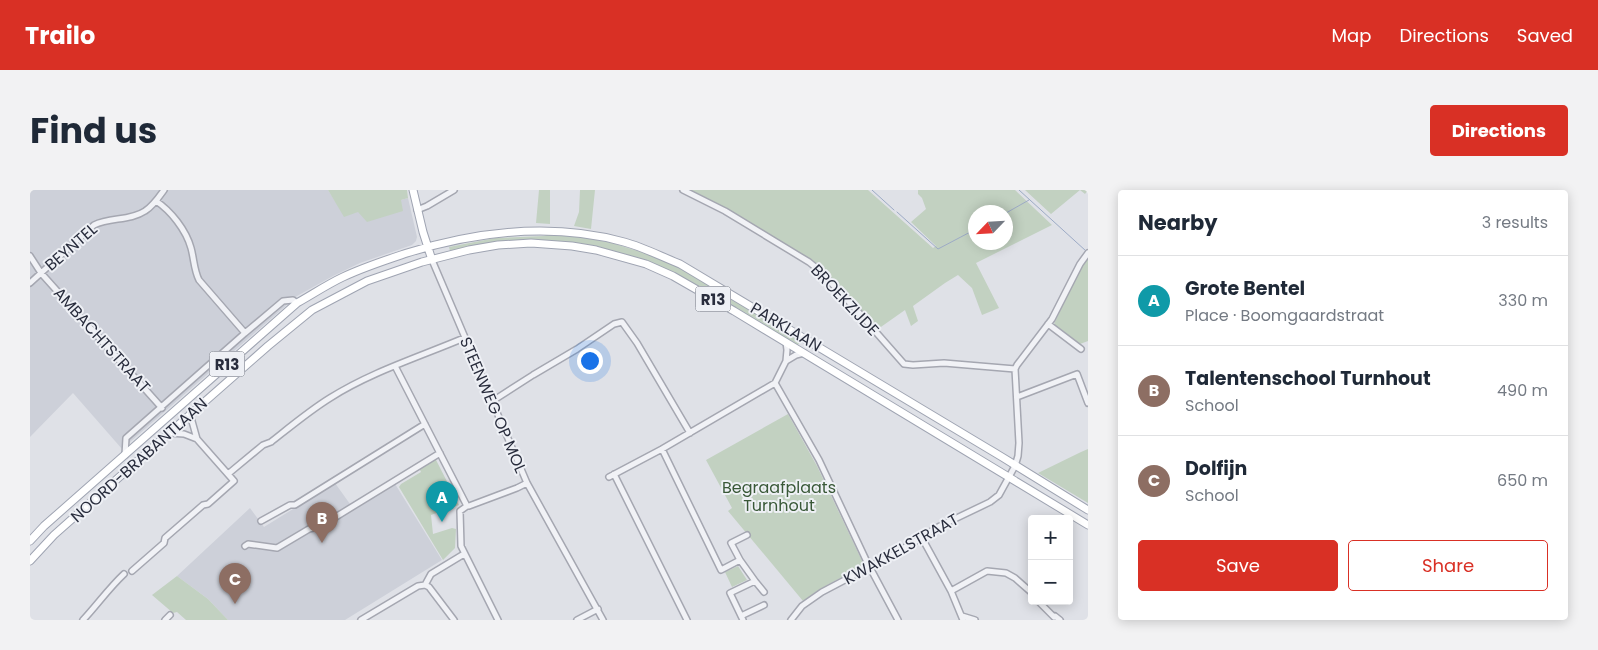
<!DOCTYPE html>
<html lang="en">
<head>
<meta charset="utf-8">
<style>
  :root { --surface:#fff; --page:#f2f2f3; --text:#1f2937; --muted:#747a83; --line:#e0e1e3; --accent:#d93025 }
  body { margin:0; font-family:Poppins,sans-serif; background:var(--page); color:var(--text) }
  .controls { position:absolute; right:15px; bottom:15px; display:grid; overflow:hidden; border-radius:5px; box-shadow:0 2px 12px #0003 }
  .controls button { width:45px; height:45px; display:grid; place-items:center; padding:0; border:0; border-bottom:1px solid var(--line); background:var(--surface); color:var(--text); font:25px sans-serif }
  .compass { position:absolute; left:938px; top:15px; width:45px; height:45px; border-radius:50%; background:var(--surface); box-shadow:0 2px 12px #0003; rotate:245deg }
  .you { position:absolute; left:559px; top:170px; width:18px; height:18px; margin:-12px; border:4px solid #fff; border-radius:50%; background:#1a73e8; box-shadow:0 0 0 8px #1a73e833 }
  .badge { display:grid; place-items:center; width:32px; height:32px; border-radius:50%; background:var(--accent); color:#fff; font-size:16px; font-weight:700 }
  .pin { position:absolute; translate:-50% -41px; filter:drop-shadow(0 1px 2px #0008) }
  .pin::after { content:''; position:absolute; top:26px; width:18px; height:15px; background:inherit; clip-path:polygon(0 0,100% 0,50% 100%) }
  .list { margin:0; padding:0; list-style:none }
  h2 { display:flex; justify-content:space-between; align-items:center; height:65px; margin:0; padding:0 20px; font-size:21px }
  h2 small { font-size:16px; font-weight:400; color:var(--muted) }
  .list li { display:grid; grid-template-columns:32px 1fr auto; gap:15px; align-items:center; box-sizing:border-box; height:90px; padding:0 20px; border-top:1px solid var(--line) }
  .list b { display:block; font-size:19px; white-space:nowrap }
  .list p { margin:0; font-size:16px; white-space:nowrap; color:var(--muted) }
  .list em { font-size:16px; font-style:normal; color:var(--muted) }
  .actions { display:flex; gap:10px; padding:15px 20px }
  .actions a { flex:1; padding:11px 0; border:1px solid var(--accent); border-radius:5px; text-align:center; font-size:18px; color:var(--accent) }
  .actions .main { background:var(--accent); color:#fff }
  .map { position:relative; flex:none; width:1058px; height:430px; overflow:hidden; border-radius:5px }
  header { display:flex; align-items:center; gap:30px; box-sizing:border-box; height:70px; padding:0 25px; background:var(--accent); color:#fff }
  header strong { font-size:24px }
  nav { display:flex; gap:28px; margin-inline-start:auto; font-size:18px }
  .intro { display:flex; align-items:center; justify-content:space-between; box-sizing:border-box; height:120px; padding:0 30px }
  h1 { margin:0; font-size:35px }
  .button { padding:12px 22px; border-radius:5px; background:var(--accent); color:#fff; font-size:18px; font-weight:700 }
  main { display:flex; gap:30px; padding:0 30px }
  aside { flex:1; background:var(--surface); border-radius:5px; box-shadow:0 2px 12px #0003 }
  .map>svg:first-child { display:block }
</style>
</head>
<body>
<header>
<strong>Trailo</strong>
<nav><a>Map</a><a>Directions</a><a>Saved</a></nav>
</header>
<div class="intro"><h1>Find us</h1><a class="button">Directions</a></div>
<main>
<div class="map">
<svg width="1058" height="430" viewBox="0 0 1058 430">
  <rect width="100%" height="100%" fill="#dfe1e7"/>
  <path fill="#cdd0d9" d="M 0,0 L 298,0 L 305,11 L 328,22 L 378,8 L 387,47 L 386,51 L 382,55 L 330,73 L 303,86 L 267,106 L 92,259 L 43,203 L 0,247 Z
    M 362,289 L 412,370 L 315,430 L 198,430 L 178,409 L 147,386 L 220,318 L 234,337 L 305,293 L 320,314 Z"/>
  <path fill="#c2d1c1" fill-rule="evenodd" d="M 298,0 L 377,0 L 378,8 L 371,10 L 373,21 L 337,32 L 328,22 L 314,27 Z
    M 509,0 L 520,0 L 520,34 L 506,33 Z
    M 550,0 L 565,0 L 561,39 L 544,36 L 549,22 Z
    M 663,0 L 838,0 L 903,58 L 906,56 L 881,32 L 896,19 L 892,8 L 888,4 L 888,0 L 985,0 L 1022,35 L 946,73 L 969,118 L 952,125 L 942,98 L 928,85 L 915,93 L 883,116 L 888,131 L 881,136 L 875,120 L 848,139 L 793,79 L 778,68 L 661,1 ZM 946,22 L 976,22 L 976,52 L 946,52 Z
    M 995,0 L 1058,0 L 1055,4 L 1050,0 L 1021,24 Z
    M 519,44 L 542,45 L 582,53 L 624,66 L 647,75 L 772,150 L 767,156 L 653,88 L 624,74 L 597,65 L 571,58 L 509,51 L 445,56 L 420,61 L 419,57 L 465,48 L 514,46 Z
    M 1058,68 L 1058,151 L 1050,154 L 1024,134 L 1047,85 Z
    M 758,224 L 787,276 L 834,375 L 790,399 L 773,411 L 698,321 L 702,318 L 676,270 Z
    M 1058,259 L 1058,313 L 1008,283 L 1051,262 Z
    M 405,268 L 429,315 L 401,325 L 403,344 L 422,338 L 426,339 L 425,358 L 413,370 L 369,297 L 371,294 L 391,282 L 388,276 Z
    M 708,376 L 717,390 L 702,397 L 695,382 Z
    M 147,386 L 178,409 L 198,430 L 156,430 L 147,422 L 143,423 L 122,405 Z"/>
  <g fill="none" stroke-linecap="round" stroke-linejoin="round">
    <path stroke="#9caac5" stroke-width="1" d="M 842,0 L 864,20
      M 989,0 L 1056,61
      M 867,22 L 908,59 L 946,39
      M 976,23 L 999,10"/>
    <defs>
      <path id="minor" d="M 653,0 L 695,21 L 779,72 L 790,81 L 823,116 L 874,174 L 883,175 L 914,173 L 985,179
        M 126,11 C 141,21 156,40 161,58 C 164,69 164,80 169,90 L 215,143
        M 387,20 L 397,16 L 424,0
        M 0,66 L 11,83 L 132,218
        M 402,70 L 497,293 L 573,430
        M 0,93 L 64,35 C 80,27 100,31 115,21 C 123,16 129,7 134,0
        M 1018,134 L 1051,159
        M 756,171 L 766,165 L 774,163
        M 365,176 L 437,316
        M 745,193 L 789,270 L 837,372 L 868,430
        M 987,207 L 1047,184 L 1058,213
        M 461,212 L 503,185 L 547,159 L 584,134 L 592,132 L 607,153 L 660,243
        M 139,243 L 154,244 L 167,249
        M 632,259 L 691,380 L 710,370 L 725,391
        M 95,265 L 96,248 L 215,143 L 253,111 L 263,110 L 267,113
        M 198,284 L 233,255 L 241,252 C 260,237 279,221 300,208 C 341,182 389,167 434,148
        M 584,284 L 657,430
        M 579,287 L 632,259 L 745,193 L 756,171 L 757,160 L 756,152
        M 437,316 L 430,321 L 431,356 L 468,430
        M 437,316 L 439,316 L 487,298 L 497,293
        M 231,331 L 260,315 L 265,315 L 395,234
        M 892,348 L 921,401 L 933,430
        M 215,356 L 218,354 L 247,358 L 279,339 L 291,336 L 410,263
        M 710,370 L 701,353 L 717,345
        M 102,381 L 134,353 L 135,348 L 173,315 L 178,314 L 204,291 L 167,249 L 160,224
        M 395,395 L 401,384 L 434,364
        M 395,395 L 399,397 L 424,430
        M 921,401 L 957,381 L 976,383 L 985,388 L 1002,403
        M 1008,411 L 1024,427 L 1025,426 L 1030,430
        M 711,426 L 734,415
        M 932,426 L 945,430
        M 53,430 C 67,415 79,398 94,384
        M 135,430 L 140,425
        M 331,430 L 388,396 L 395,395
        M 547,430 L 568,419
        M 713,430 L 700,403 L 725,391 L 734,402
        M 761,430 L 772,416 L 792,402 L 866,363 L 910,336 L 960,312 L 969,305 L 985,276 L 988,266 L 989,253 L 985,179 L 987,175 L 1022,129 L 1050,74 L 1058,63"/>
      <path id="major" d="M 383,0 L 393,42 L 402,70
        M 0,351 L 14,336 L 267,113 C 283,104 298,94 313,87 C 334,77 356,70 377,63 C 448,41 521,32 594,52 C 613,57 632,67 650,74 L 972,267 L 1058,320
        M 0,371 L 24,345 L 113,266 L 238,156 L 282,120 L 337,91 L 392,72 L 439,60 L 468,55 L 501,53 L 542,56 L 566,60 L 616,74 L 643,86 L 704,121 L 1058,335"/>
    </defs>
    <use href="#minor" stroke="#a5a7b1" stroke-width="8"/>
    <use href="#major" stroke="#9fa4b2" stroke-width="9"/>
    <use href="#minor" stroke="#f1f2f6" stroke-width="5"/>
    <use href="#major" stroke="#fff" stroke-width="7"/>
  </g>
  <g text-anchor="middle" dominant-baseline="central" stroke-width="4" stroke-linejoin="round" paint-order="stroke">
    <g fill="#eef0f5" stroke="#646874" stroke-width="1">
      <rect x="665.5" y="96.5" width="35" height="25" rx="4"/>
      <rect x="179.5" y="161.5" width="35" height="25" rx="4"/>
    </g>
    <g font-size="15" font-weight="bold" fill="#292d3d">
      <text x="683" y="109">R13</text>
      <text x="197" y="174">R13</text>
    </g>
    <g font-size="16" fill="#292d3d" stroke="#eef0f5">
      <text transform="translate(41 57) rotate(-41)">BEYNTEL</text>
      <text transform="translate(815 110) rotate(47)">BROEKZIJDE</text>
      <text transform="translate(756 137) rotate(31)">PARKLAAN</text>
      <text transform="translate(72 150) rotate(48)">AMBACHTSTRAAT</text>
      <text transform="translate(463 215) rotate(67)">STEENWEG OP MOL</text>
      <text transform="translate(109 270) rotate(-42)">NOORD-BRABANTLAAN</text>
      <text transform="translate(871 359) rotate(-29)">KWAKKELSTRAAT</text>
    </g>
    <g font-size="16" fill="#395837" stroke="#eef0f5">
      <text x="749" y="297">Begraafplaats<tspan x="749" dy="18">Turnhout</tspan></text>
    </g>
  </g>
</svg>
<div class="controls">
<button>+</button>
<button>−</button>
</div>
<svg class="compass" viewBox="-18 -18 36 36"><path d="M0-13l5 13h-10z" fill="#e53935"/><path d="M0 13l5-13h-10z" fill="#747a83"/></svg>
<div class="you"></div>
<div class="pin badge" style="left:412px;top:332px;background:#0f9aa8">A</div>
<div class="pin badge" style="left:292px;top:353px;background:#8d6e63">B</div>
<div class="pin badge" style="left:205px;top:414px;background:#8d6e63">C</div>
</div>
<aside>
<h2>Nearby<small>3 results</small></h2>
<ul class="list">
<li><span class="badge" style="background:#0f9aa8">A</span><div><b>Grote Bentel</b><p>Place · Boomgaardstraat</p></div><em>330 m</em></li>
<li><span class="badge" style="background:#8d6e63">B</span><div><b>Talentenschool Turnhout</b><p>School</p></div><em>490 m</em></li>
<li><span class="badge" style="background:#8d6e63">C</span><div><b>Dolfijn</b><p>School</p></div><em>650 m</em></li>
</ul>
<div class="actions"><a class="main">Save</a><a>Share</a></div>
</aside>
</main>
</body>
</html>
